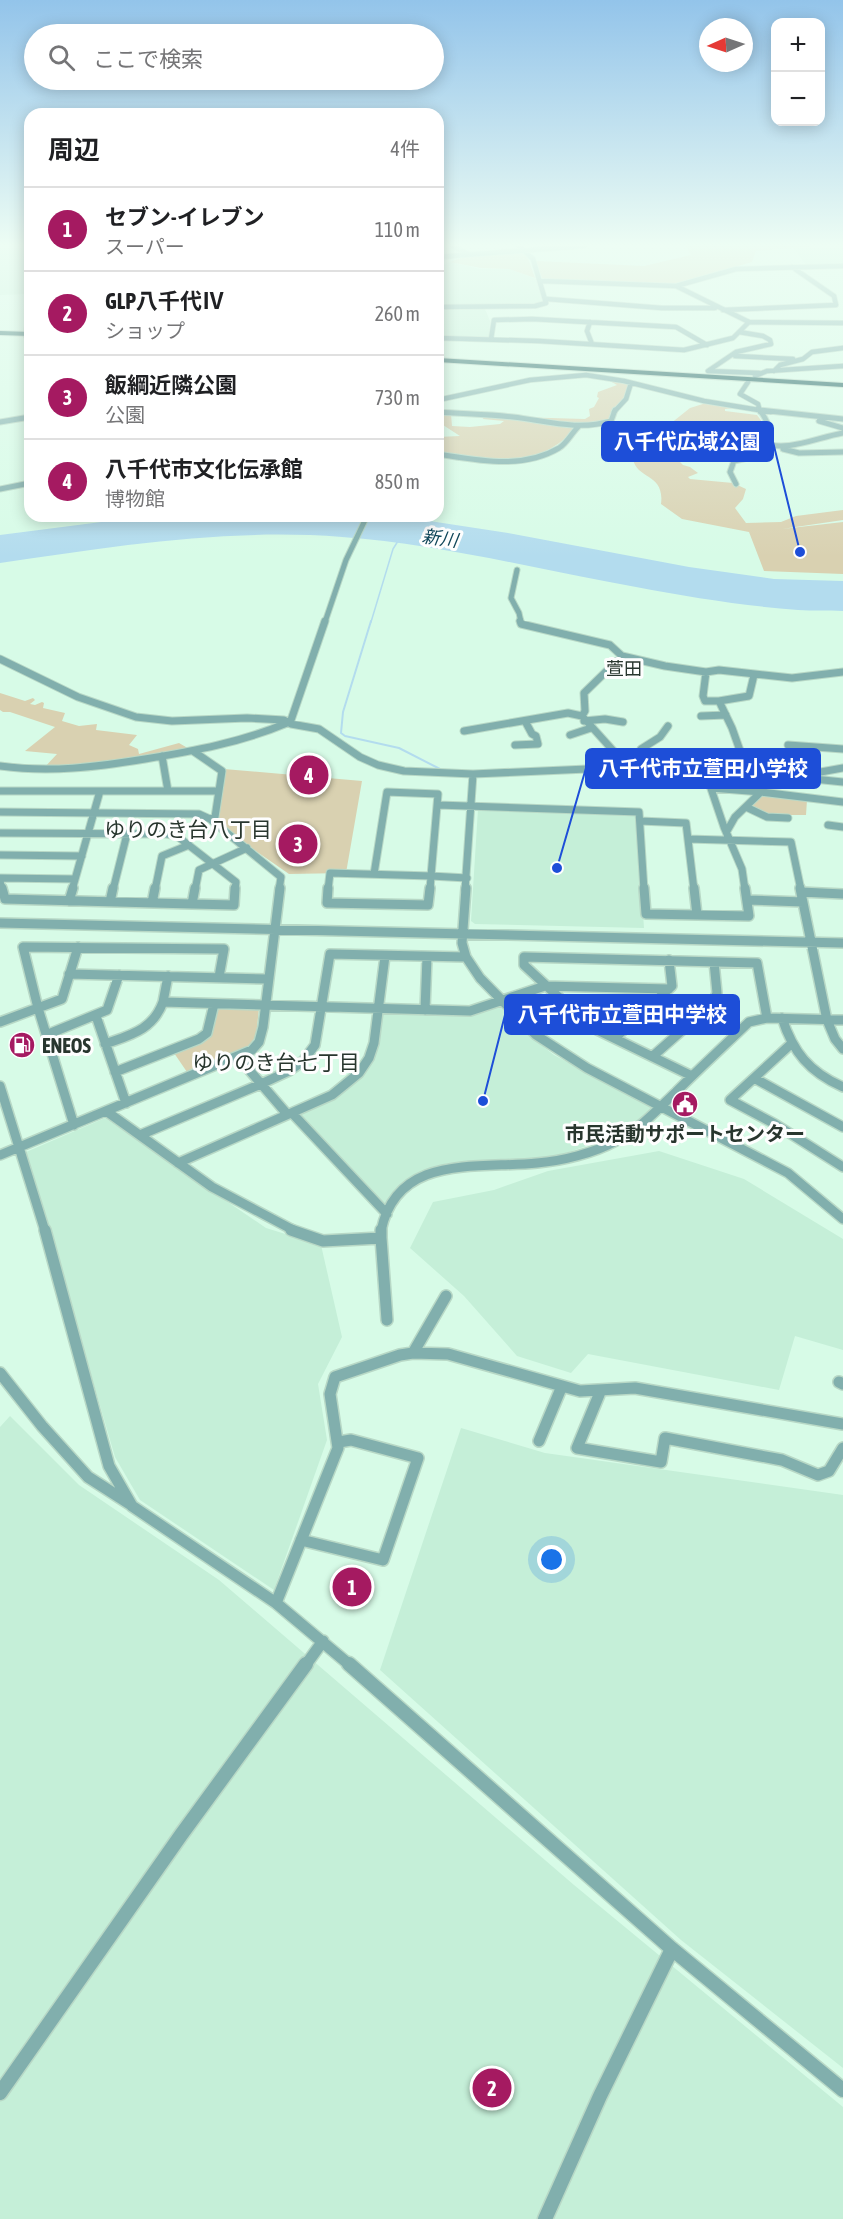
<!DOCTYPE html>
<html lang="ja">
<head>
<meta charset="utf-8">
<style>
  :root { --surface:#fff; --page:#f6f6f6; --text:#202124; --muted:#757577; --line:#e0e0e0; --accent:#a51a61 }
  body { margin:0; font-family:"Asap Condensed","Noto Sans JP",sans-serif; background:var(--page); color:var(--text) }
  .controls { position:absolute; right:18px; top:18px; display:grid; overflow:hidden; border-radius:12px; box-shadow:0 3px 15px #0003 }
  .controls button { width:54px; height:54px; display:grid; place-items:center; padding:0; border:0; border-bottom:2px solid var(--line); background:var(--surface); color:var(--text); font:30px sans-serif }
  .compass { position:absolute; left:699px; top:18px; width:54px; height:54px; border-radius:50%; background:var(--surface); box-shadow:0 3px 15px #0003; rotate:267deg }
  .you { position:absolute; left:552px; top:1560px; width:21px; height:21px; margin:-15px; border:4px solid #fff; border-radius:50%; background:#1a73e8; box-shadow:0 0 0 9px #1a73e833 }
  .badge { display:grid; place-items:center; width:39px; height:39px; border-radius:50%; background:var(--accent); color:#fff; font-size:20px; font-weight:700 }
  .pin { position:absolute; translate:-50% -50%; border:3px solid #fff; box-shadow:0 2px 6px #0006 }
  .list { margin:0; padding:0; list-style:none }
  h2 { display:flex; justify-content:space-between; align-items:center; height:78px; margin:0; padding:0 24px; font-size:26px }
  h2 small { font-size:20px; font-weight:400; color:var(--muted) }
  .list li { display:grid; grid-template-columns:39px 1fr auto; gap:18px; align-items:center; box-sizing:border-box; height:84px; padding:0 24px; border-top:2px solid var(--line) }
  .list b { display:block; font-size:22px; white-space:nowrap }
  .list p { margin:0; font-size:20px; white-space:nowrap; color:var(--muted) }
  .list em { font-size:20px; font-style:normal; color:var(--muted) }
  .icon { flex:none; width:33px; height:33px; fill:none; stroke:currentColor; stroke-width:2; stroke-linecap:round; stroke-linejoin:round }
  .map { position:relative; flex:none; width:843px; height:2219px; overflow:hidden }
  .search { position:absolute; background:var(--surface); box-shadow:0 3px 15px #0003; left:24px; top:24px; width:420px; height:66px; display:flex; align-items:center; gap:15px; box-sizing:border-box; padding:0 21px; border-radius:33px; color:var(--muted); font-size:22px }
  .panel { position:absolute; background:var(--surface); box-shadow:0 3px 15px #0003; left:24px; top:108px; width:420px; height:414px; border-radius:18px }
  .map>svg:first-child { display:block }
</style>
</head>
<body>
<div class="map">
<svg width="843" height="2219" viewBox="0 0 843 2219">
  <rect width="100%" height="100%" fill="#d7fbe7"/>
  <path fill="#c5efd8" d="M 0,246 L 30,246 L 30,294 L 0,295 Z
    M 843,246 L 843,265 L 807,266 L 793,248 Z
    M 450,262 L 480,269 L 509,269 L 536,279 L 543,301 L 536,304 L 438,306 L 438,268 Z
    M 438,309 L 485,309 L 490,321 L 489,338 L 438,337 Z
    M 478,809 L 636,815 L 644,928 L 475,924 L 471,921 Z
    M 499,1006 L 527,1034 L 554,1055 L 650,1106 L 651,1110 L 619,1135 L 563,1154 L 538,1159 L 448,1163 L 436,1167 L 411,1178 L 386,1204 L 381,1204 L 299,1114 L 337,1096 L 363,1074 L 376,1052 L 382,1013 Z
    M 105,1118 L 266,1228 L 321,1245 L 342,1337 L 318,1384 L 327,1440 L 274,1590 L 140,1500 L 115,1457 L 26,1152 Z
    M 659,1151 L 744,1179 L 843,1239 L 843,1350 L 795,1336 L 779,1390 L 588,1354 L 571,1373 L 517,1356 L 464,1296 L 410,1248 L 433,1202 L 494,1190 L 548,1171 Z
    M 10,1416 L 79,1485 L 219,1580 L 574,1885 L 843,2107 L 843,2219 L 0,2219 L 0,1427 Z
    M 461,1428 L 545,1453 L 843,1495 L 843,2068 L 681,1940 L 380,1670 Z"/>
  <path fill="#d9d1b1" d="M 686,246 L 817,246 L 756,251 L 752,262 L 674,284 L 547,280 L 542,278 L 536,261 L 644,266 L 691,255 Z
    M 521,251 L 528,258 L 535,278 L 509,269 L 481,268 L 450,262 L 472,254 Z
    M 612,380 L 628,384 L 625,400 L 610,414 L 610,419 L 572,427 L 574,430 C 534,472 490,459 438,453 L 438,437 L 460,436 L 443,425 L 443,414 L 451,414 L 452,426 L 470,427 L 500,424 L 504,421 L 483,419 L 484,416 L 585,419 L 590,416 L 589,409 L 594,407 L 599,398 L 597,397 L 598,392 L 617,385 L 610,381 Z
    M 706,403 L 734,408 L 725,409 L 725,411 L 757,415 L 763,423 L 760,429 L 752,437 L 736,437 L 725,445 L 711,446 L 705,451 L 695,450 L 699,447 L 699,444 C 686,442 674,439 663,447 L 665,450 L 700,453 L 697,458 L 683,460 L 680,462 L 683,465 L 690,467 L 698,473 L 688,477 L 690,479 L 733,483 L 746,489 L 743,499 L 735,508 L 746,523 L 781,522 L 796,516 L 843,510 L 843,520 L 782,529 L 843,522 L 843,574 L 764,571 L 749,532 L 682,519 L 661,504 C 665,473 637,480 633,459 L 653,443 L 679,434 L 681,430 L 670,424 L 690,408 Z
    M 0,693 L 25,701 L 33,698 L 35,700 L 30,704 L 35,705 L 42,702 L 44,703 L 43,708 L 65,713 L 62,721 L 79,726 L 97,724 L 96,730 L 137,735 L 129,745 L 138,749 L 139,754 L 179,743 L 191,750 L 131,760 L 43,769 L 57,754 L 25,751 L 55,727 L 10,712 L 3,712 L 0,710 Z
    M 224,769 L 362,781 L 346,873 L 289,874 L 210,819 L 216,818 Z
    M 762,793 L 807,800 L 806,815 L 769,815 L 752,807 Z
    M 216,1007 L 259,1008 L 256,1036 L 247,1048 L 187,1072 L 174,1053 L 202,1041 Z"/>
  <path fill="#b3dcee" d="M 148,516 L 410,518 L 508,533 L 689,567 L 774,579 L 843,581 L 843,611 C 828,610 813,611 798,610 C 744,606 689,597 636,587 C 539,570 441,544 342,537 C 227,528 114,546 0,563 L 0,535 Z"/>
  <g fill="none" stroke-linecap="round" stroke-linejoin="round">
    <path stroke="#b3dcee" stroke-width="1.5" d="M 371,622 L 393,549 L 398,541"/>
    <path stroke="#b3dcee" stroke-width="2" d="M 371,621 L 343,712 L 341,733 L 345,736 L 399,748 L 440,769"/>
    <defs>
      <path id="minor-far5" d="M 453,246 L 468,254
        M 438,257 L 584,246
        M 541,281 L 676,286 L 749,322 L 843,323
        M 676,286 L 736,269 L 843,266
        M 547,299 L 662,308 L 715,308
        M 438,307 L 535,306 L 546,303 L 533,259 L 519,246
        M 723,310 L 836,305 L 834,296 L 792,267
        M 590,322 L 587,331 L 592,344
        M 739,332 L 763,336 L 770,340 L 771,344 L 736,352 L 708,371 L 759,373
        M 26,336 L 30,294
        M 438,338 L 539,341 L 684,350 L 733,338 L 749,322
        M 491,339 L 494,320 L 532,319 L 676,327 L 707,345
        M 735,356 L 793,359
        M 774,371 L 780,365 L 803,359 L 812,352 L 843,348
        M 755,376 L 767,371 L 843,366
        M 748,382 L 740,394 L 758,404 L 760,412
        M 438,400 L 530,380 L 586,375 L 624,381 L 704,401 L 771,412
        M 614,412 L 626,399 L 631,383"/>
      <path id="minor-far4" d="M 759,410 L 843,419
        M 760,410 C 774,432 766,423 759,442 C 787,453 815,438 843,433
        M 438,412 C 463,414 488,414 513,417 C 547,421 578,431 611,421 L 615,410
        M 819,421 L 843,428
        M 0,422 L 30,417
        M 783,449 L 799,453 L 843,452
        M 438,454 C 477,460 522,470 559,448 C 567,443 571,434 578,427
        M 736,484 L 730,472 L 734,461 L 752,457 L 767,447
        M 0,489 L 30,483
        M 517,570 L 511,598 L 519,613 L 521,622
        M 325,622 L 346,560 L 367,516"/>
      <path id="minor-far3" d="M 520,621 L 521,624 L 610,645 L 622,656 L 665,666 L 706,672 L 719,670 L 792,678 L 843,672
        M 622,656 L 584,693 L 585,711 L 582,716 L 627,766
        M 0,659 L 78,697 L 136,717 L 172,721 L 247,718 L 284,720 L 291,724 L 319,729 L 360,757 L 378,765 L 404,771 L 473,774 L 678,765 L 843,782
        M 706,672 L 703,696 L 705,701 L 719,701 L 732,728 L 748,773
        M 719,701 L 749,696 L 754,675
        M 701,716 L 726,715
        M 584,721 L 605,719 L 623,722
        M 290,723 L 325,621
        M 464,731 L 568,713 L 582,716
        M 570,735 L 591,728
        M 515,745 L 538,744 L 536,736 L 532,734 L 525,721
        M 788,745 L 843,749
        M 193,751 L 222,771 L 215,817 L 210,819
        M 162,756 L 168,791
        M 0,766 C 50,773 96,767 145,759 C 194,751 242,742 287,723
        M 646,766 L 641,749 L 660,737 L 668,726
        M 704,768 L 724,827 L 742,869 L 745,890
        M 804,775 L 843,768
        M 711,788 L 761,792 L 760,775
        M 0,791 L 219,791
        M 438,805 L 639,812 L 644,890
        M 746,807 L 767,817 L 788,818
        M 0,812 L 199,814 L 210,819 L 281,877 L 279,890
        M 640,821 L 686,823 L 694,890
        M 828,825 L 843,827
        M 727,831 L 735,817 L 761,792 L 843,802
        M 0,833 L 166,834 L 177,836 L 236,882 L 235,890
        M 688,839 L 791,842 L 801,890
        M 0,855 L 82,856
        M 374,874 L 387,792 L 438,794 L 431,876
        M 431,876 L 467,878
        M 0,878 L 75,879
        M 0,881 L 2,890
        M 72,890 L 100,791
        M 113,890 L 127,834
        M 155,890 L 162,856 L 189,845
        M 195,890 L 199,870 L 247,848
        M 328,890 L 330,873 L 431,876
        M 430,890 L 431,876
        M 465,890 L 473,774"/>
      <path id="minor-far2" d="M 2,888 L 5,899 L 192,904 L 195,888
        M 328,888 L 327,903 L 428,905 L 430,888
        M 466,888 L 462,943 L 466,957 L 480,978 L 536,1035 L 587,1068 L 788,1173 L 843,1219
        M 644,888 L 646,914 L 749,916 L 745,888
        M 694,888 L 697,915
        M 800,888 L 827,1020 L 835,1039 L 843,1049
        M 801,892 L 843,894
        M 747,900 L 803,902
        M 69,901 L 73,888
        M 110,902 L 113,888
        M 152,903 L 155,888
        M 192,904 L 234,905 L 235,888
        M 0,923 L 843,943
        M 69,974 L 268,979
        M 168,976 L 163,1002 L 470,1011 L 545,986 L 669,989
        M 425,1010 L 427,957
        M 96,1016 L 126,1103
        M 782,1018 C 793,1052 809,1072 843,1087
        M 0,1022 L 62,999 L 78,947
        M 46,1035 L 107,1010 L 119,975
        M 615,1038 L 672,986 L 669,960
        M 105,1044 C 130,1035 153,1030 163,1002
        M 791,1044 L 730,1100 L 775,1124 L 843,1167
        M 653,1056 L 712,1004 L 717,993 L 714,962
        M 238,1057 L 287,1114
        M 115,1072 L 199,1039 L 207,1033 L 214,1004
        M 692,1076 L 591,1027 L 524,965 L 524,957 L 757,963 L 767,1018
        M 754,1078 L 843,1127
        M 0,1086 L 45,1231
        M 106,1111 L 212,1187 L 295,1231
        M 292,1113 L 387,1214
        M 74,1125 L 38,1008 L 23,947 L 224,949 L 219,977
        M 140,1135 L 261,1084 L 289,1071 L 303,1061 L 315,1045 L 330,954 L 466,957
        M 0,1155 L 252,1050 L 259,1042 L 263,1027 L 280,888
        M 178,1163 L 332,1095 L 359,1073 L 369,1058 L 374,1043 L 385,956
        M 381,1231 C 397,1153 478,1169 537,1163 C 562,1161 594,1153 616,1141 C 640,1129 657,1110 676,1092 C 700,1068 725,1045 749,1022 L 767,1018 L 843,1020"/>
      <path id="minor-far1" d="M 45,1230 L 109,1466 L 132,1506 L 276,1603 L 351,1666
        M 291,1230 L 323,1241 L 381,1238 L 381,1230
        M 381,1238 L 387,1320
        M 413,1353 L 448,1354 L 580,1391 L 635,1388 L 843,1424
        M 0,1373 L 42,1426 L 88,1477 L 130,1504
        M 839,1382 L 843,1384
        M 601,1390 L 577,1448 L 661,1462 L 665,1438 L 782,1460 L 818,1475 L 829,1471 L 843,1448
        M 539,1441 L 562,1386
        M 301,1540 L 383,1560 L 418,1458 L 351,1440 L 339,1442
        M 276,1603 L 338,1448 L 330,1394 L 335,1377 L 400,1355 L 413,1353 L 446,1296
        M 305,1666 L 323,1641"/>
      <path id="minor" d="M 349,1664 L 672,1949 L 843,2090
        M 0,2093 L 181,1835 L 306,1664
        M 545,2219 L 600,2096 L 672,1949"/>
      <path id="highway" d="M 0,331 L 30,332 L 30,336 L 0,335 Z
        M 438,358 L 843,383 L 843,387 L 438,362 Z"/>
    </defs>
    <use href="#minor-far5" stroke="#b8d8c6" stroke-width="6"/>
    <use href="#minor-far4" stroke="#b8d8c6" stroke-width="7"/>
    <use href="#minor-far3" stroke="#b8d8c6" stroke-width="9"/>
    <use href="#minor-far2" stroke="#b8d8c6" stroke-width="12"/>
    <use href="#minor-far1" stroke="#b8d8c6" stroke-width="14"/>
    <use href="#minor" stroke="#b8d8c6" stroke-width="17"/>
    <use href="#highway" stroke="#b8d8c6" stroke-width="2"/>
    <use href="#minor-far5" stroke="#81afad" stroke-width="4.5"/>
    <use href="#minor-far4" stroke="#81afad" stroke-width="5"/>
    <use href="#minor-far3" stroke="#81afad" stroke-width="7"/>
    <use href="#minor-far2" stroke="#81afad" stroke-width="9"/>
    <use href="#minor-far1" stroke="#81afad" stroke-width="11"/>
    <use href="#minor" stroke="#81afad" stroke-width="14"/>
    <use href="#highway" fill="#165b5a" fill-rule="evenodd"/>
  </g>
  <linearGradient id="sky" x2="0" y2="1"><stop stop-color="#93c4ea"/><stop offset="0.44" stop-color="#edfdf4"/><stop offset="1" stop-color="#edfdf4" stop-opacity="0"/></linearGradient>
  <rect width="843" height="557" fill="url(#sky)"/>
  <defs>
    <symbol id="fuel-disc" viewBox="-11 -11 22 22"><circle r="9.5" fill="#a51a61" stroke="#fefefe"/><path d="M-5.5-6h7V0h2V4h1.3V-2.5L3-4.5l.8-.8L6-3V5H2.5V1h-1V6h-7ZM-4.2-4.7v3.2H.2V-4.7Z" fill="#fff"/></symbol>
    <symbol id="civic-disc" viewBox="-11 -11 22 22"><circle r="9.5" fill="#a51a61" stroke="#fefefe"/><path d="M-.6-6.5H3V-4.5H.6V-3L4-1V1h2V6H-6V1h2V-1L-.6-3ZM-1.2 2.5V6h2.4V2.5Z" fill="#fff"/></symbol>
  </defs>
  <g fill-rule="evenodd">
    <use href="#fuel-disc" x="7" y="1030" width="30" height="30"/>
    <use href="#civic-disc" x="670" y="1089" width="30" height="30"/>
  </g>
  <g text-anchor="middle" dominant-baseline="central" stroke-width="6" stroke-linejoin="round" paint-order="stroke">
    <g font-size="18" font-style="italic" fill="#10475a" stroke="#fefefe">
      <text transform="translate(440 538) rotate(8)">新川</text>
    </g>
    <g font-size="18" fill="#28362e" stroke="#fefefe">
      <text x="624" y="668">萱田</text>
    </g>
    <g font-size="20" font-weight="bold" fill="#28362e" stroke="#fefefe" text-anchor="start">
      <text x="42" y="1045">ENEOS</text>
      <text x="685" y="1133" text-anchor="middle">市民活動サポートセンター</text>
    </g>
    <g font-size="21" fill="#28362e" stroke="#fefefe">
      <text x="188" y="829">ゆりのき台八丁目</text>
      <text x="276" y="1062">ゆりのき台七丁目</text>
    </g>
  </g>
  <path fill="none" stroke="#1d4ed8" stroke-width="2" d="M800 552L773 442M557 868L586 768M483 1101L505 1015"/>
  <g fill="#1d4ed8" stroke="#fefefe" stroke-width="2">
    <circle cx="800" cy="552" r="6"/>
    <circle cx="557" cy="868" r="6"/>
    <circle cx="483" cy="1101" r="6"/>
  </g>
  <g fill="#1d4ed8" stroke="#1d4ed8" stroke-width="2">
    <rect x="602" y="422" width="171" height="39" rx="6"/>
    <rect x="586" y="749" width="234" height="39" rx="6"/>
    <rect x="505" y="995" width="234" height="39" rx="6"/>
  </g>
  <g font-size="21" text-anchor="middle" font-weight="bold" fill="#fff">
    <text x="687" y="449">八千代広域公園</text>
    <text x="703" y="776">八千代市立萱田小学校</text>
    <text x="622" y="1022">八千代市立萱田中学校</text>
  </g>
</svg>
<div class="controls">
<button>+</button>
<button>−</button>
</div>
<svg class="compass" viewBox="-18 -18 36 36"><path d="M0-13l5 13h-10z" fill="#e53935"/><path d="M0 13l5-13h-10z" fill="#757577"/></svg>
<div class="you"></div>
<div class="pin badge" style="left:352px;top:1587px">1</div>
<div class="pin badge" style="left:492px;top:2088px">2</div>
<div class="pin badge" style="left:298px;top:844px">3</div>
<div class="pin badge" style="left:309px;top:775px">4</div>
<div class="search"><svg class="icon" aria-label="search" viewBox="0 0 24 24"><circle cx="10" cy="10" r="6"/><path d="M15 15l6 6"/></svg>ここで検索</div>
<section class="panel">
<h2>周辺<small>4件</small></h2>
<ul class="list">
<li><span class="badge">1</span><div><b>セブン-イレブン</b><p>スーパー</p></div><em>110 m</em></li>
<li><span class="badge">2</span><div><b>GLP八千代Ⅳ</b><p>ショップ</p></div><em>260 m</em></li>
<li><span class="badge">3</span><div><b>飯綱近隣公園</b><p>公園</p></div><em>730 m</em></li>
<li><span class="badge">4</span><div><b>八千代市文化伝承館</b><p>博物館</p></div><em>850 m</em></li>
</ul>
</section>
</div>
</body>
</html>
